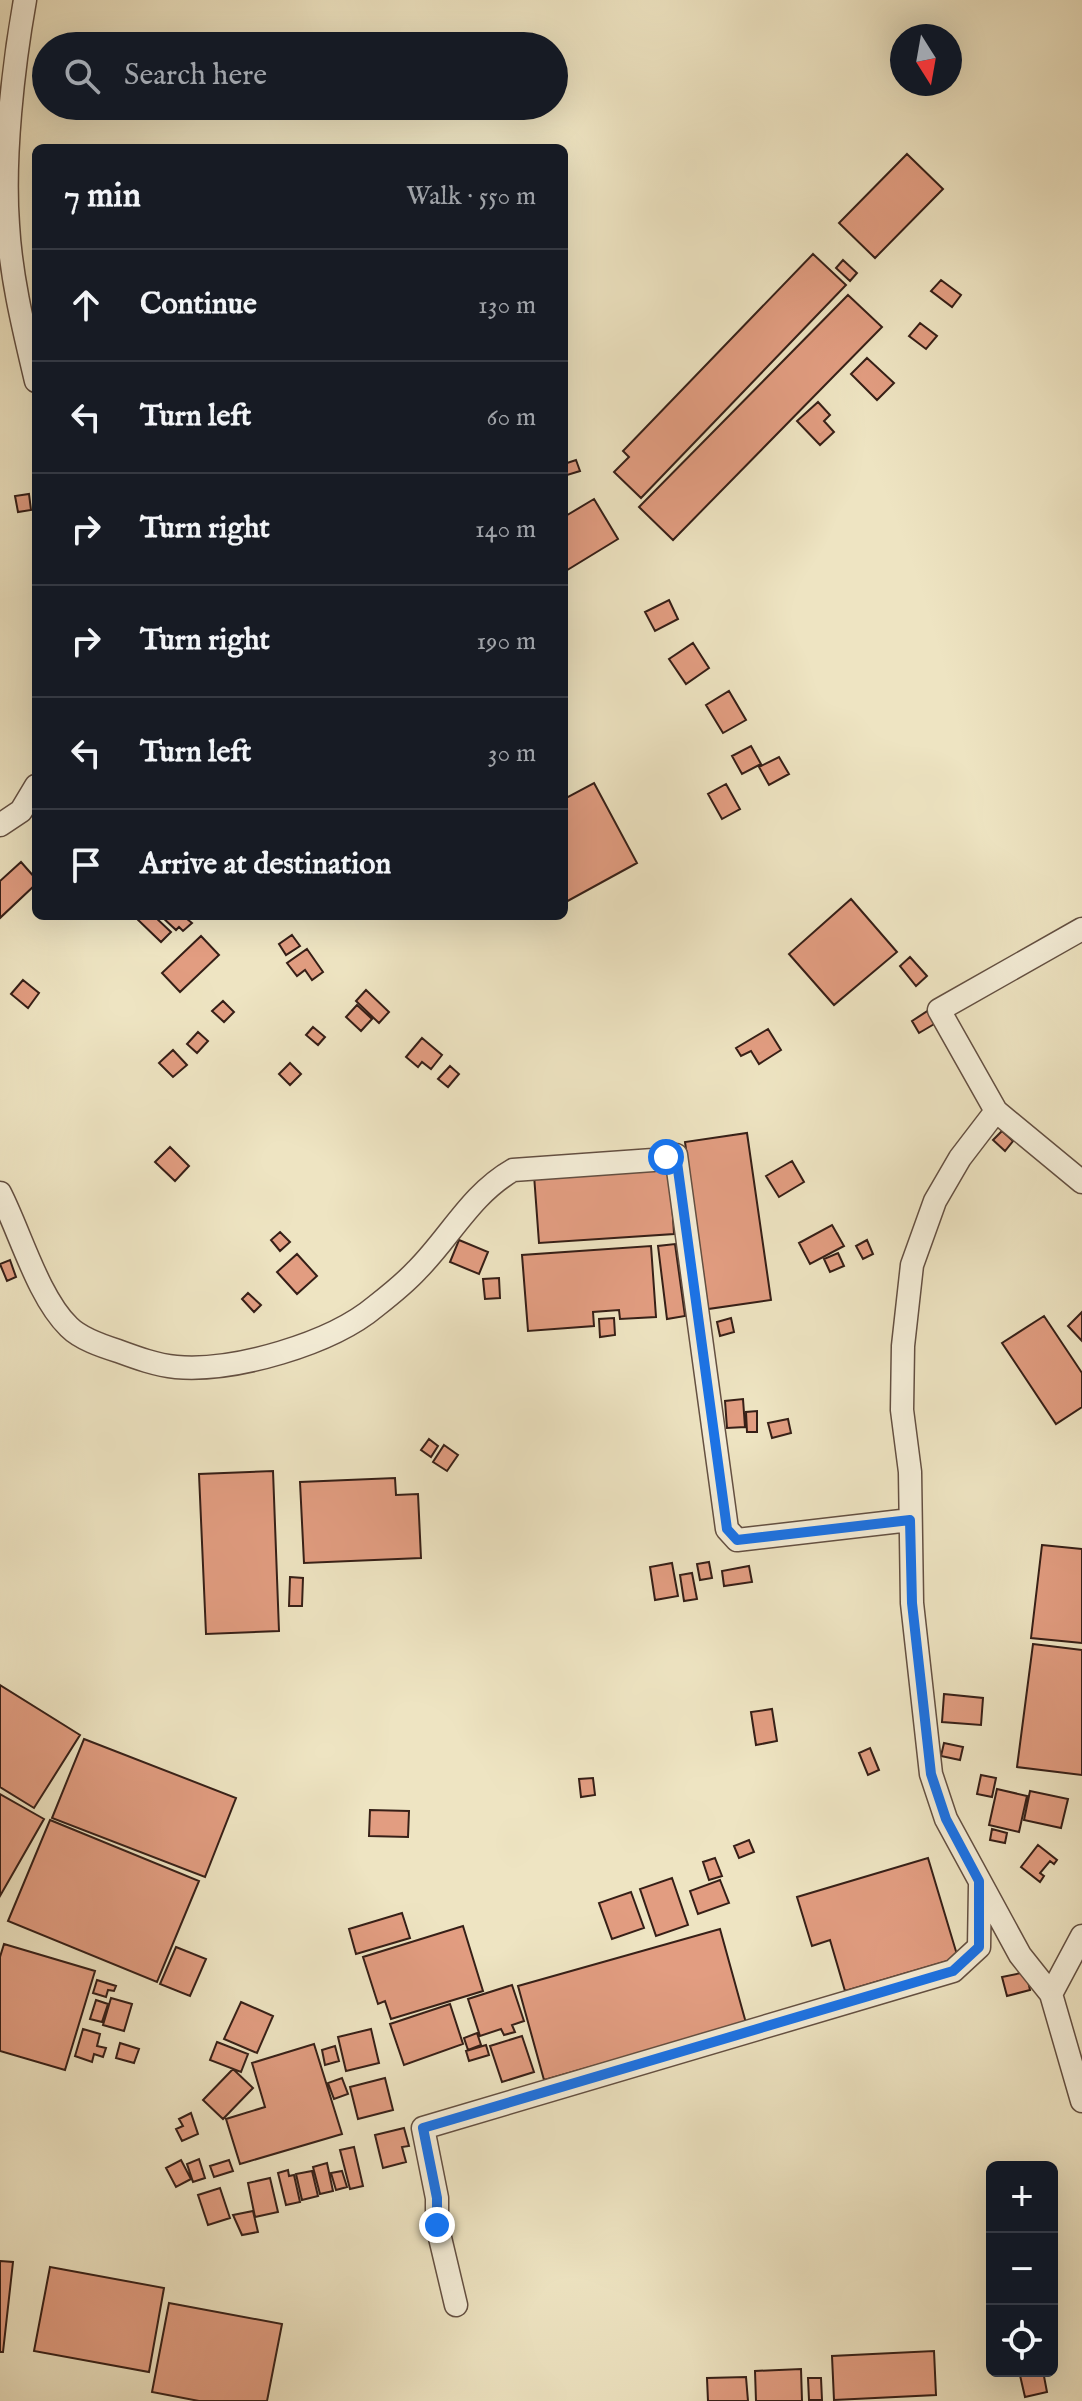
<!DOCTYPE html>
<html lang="en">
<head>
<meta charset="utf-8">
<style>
  :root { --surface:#171b24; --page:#20242c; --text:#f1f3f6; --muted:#9ea1a6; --line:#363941 }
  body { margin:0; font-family:"IM FELL English",serif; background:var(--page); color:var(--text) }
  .controls { position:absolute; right:24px; bottom:24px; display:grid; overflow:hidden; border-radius:12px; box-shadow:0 8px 32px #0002 }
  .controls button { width:72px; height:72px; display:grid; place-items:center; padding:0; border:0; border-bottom:2px solid var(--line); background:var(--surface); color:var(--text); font:40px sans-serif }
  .compass { position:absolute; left:890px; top:24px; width:72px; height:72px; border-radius:50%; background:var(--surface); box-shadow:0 8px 32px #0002; rotate:169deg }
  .stop { position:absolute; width:24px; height:24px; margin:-18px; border:6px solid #1a73e8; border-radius:50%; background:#fff }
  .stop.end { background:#1a73e8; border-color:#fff; box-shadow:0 2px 8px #0008 }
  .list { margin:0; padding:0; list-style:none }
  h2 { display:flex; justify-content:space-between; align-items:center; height:104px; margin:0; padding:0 32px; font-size:34px }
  h2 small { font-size:26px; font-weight:400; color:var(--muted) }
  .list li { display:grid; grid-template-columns:52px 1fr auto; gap:24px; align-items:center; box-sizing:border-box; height:112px; padding:0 32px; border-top:2px solid var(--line) }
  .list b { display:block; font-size:30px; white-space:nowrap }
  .list em { font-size:26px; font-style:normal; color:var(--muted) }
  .icon { flex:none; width:44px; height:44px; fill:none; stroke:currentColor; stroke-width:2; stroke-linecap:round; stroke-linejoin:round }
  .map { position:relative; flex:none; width:1082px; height:2401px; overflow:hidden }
  .search { position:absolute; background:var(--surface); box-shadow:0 8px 32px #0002; left:32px; top:32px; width:536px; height:88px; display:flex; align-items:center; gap:20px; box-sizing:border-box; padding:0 28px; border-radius:44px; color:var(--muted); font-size:30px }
  .panel { position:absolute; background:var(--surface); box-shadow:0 8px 32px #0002; left:32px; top:144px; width:536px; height:776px; border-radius:12px }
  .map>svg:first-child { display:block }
</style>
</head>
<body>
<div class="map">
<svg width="1082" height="2401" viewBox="0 0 1082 2401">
  <rect width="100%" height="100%" fill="#eee4c2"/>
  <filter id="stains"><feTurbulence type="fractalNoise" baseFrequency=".0025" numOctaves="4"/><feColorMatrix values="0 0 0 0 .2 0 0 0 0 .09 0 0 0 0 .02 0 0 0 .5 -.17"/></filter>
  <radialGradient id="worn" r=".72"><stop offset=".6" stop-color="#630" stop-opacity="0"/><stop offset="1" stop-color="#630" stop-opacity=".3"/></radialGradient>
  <path fill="#e29d81" stroke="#361f17" stroke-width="2" d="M 907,154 L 943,189 L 875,258 L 839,223 Z
    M 813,254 L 846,285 L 641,498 L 614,472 L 629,457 L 623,451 Z
    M 843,260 L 857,273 L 850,281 L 836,268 Z
    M 941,280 L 961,295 L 952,307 L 931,291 Z
    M 848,295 L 882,327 L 673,540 L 639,507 Z
    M 920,323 L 937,336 L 926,349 L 909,336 Z
    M 867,358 L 894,383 L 877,400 L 851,374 Z
    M 818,402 L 830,415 L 824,421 L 834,432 L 820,445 L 797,421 Z
    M 576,460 L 580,471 L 564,476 L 564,464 Z
    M 29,494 L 31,510 L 18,512 L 15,496 Z
    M 594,499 L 618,539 L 564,572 L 564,517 Z
    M 669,600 L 678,619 L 655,631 L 645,612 Z
    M 693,643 L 709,668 L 686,684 L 669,659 Z
    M 729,691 L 746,720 L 723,733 L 706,705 Z
    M 751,746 L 761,764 L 742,774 L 732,756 Z
    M 779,757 L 789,774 L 769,785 L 759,767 Z
    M 594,783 L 637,863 L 564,903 L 564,799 Z
    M 726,784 L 740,809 L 722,819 L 708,794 Z
    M 21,862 L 36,879 L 36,884 L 0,918 L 0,881 Z
    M 851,899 L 897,952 L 834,1005 L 789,954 Z
    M 134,916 L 154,916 L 171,932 L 161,942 Z
    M 161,916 L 190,916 L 187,919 L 192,923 L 183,931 L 179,927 L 176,930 Z
    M 292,935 L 300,946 L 286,955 L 279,944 Z
    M 201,936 L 219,955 L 180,992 L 162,973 Z
    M 307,949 L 323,972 L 312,980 L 305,970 L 297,976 L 287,963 Z
    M 910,957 L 927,976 L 916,986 L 900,966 Z
    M 23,980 L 39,993 L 28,1008 L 11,994 Z
    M 366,990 L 389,1012 L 379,1023 L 356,1001 Z
    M 223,1001 L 234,1012 L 224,1022 L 212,1011 Z
    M 357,1005 L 372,1019 L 361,1031 L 346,1017 Z
    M 929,1010 L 936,1023 L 919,1033 L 912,1021 Z
    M 313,1027 L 325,1037 L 318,1045 L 306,1035 Z
    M 768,1029 L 781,1050 L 759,1064 L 751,1051 L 741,1056 L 736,1048 Z
    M 198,1032 L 208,1041 L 197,1053 L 187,1044 Z
    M 422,1038 L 442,1055 L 431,1069 L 422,1062 L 418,1067 L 406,1057 Z
    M 173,1050 L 187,1065 L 173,1077 L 159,1063 Z
    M 290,1063 L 301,1074 L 290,1085 L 279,1074 Z
    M 450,1066 L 459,1074 L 448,1087 L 438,1079 Z
    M 1002,1131 L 1013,1141 L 1005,1151 L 993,1140 Z
    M 747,1133 L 771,1300 L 708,1309 L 685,1142 Z
    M 170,1147 L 189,1166 L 175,1181 L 155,1162 Z
    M 792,1161 L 804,1182 L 779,1197 L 766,1176 Z
    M 670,1166 L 674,1234 L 539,1243 L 534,1175 Z
    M 832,1225 L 844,1246 L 810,1264 L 799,1243 Z
    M 280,1232 L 290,1242 L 280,1251 L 271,1240 Z
    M 459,1240 L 488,1252 L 479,1274 L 450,1262 Z
    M 867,1240 L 873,1254 L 863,1259 L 856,1246 Z
    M 675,1244 L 685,1316 L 667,1319 L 658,1246 Z
    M 651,1246 L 656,1317 L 620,1319 L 619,1310 L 593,1312 L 594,1326 L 528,1331 L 522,1255 Z
    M 838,1253 L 844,1266 L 830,1272 L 824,1259 Z
    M 297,1254 L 317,1276 L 297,1294 L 277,1272 Z
    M 10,1260 L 16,1277 L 7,1281 L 0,1264 Z
    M 499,1278 L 500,1298 L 485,1299 L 483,1279 Z
    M 248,1293 L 261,1305 L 254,1312 L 242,1299 Z
    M 1082,1312 L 1082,1341 L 1068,1326 Z
    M 1044,1316 L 1082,1373 L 1082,1407 L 1056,1424 L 1002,1343 Z
    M 614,1318 L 615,1335 L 600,1337 L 599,1319 Z
    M 731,1318 L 734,1332 L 720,1336 L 717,1322 Z
    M 743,1399 L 745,1427 L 727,1428 L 725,1401 Z
    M 757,1411 L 757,1432 L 747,1432 L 746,1412 Z
    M 788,1419 L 791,1433 L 772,1438 L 768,1423 Z
    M 429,1439 L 438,1446 L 431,1457 L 421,1450 Z
    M 444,1445 L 458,1455 L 447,1471 L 433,1462 Z
    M 273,1471 L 279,1631 L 206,1634 L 199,1474 Z
    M 395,1478 L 396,1495 L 418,1494 L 421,1558 L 304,1563 L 300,1482 Z
    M 1042,1545 L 1082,1549 L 1082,1643 L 1031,1638 Z
    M 709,1562 L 712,1578 L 700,1580 L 697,1564 Z
    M 672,1563 L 678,1596 L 655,1600 L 650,1567 Z
    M 749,1566 L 752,1582 L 724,1586 L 722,1571 Z
    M 692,1573 L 697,1599 L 684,1601 L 680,1575 Z
    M 290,1577 L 303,1578 L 302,1606 L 289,1606 Z
    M 1033,1644 L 1082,1650 L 1082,1775 L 1017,1767 Z
    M 0,1685 L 80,1735 L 34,1808 L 0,1787 Z
    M 944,1694 L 983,1698 L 981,1725 L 942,1722 Z
    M 772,1709 L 777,1741 L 756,1745 L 751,1712 Z
    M 84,1739 L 236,1798 L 205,1877 L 52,1818 Z
    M 944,1743 L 963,1747 L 960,1760 L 941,1756 Z
    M 870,1748 L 879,1770 L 868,1775 L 859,1753 Z
    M 981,1775 L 996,1778 L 992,1797 L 977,1794 Z
    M 593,1778 L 595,1795 L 581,1797 L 579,1779 Z
    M 997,1789 L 1027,1796 L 1019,1832 L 989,1825 Z
    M 1030,1791 L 1068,1799 L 1061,1828 L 1024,1820 Z
    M 0,1794 L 44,1819 L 0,1896 Z
    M 370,1810 L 409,1811 L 408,1837 L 369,1836 Z
    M 50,1820 L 199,1881 L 157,1982 L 8,1921 Z
    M 992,1829 L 1007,1833 L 1005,1843 L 990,1840 Z
    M 749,1840 L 754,1852 L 739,1858 L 734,1846 Z
    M 1038,1845 L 1057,1860 L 1054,1864 L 1050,1861 L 1040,1873 L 1044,1876 L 1040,1882 L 1021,1867 Z
    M 715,1858 L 722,1876 L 709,1880 L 703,1862 Z
    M 928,1858 L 958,1958 L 845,1991 L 830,1940 L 812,1946 L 797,1897 Z
    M 672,1878 L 688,1925 L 656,1936 L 640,1889 Z
    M 720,1880 L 729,1903 L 698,1914 L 690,1891 Z
    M 631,1892 L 644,1928 L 612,1939 L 599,1903 Z
    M 402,1913 L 410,1938 L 356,1954 L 349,1929 Z
    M 463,1926 L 483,1991 L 391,2019 L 385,2001 L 378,2004 L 363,1957 Z
    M 720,1929 L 746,2023 L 544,2080 L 518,1986 Z
    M 4,1944 L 95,1971 L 65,2070 L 0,2051 L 0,1957 Z
    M 176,1947 L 206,1959 L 190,1996 L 160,1984 Z
    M 1026,1972 L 1030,1990 L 1007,1996 L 1002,1977 Z
    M 97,1980 L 116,1986 L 114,1991 L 108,1990 L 106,1997 L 93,1993 Z
    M 512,1985 L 524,2021 L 512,2025 L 515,2032 L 504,2035 L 501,2029 L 480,2036 L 468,1999 Z
    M 111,1998 L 132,2004 L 124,2031 L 103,2025 Z
    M 96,2000 L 108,2004 L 102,2022 L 90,2019 Z
    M 241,2002 L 273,2016 L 257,2053 L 224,2039 Z
    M 450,2004 L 463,2044 L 404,2065 L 390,2024 Z
    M 83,2029 L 100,2034 L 97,2046 L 106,2048 L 103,2057 L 94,2054 L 92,2062 L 75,2056 Z
    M 371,2029 L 379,2063 L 346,2071 L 338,2037 Z
    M 477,2033 L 481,2045 L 468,2050 L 464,2038 Z
    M 522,2036 L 534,2072 L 502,2082 L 490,2046 Z
    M 217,2042 L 248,2054 L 241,2072 L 210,2060 Z
    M 120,2043 L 139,2049 L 134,2063 L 116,2058 Z
    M 314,2044 L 342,2134 L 240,2164 L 226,2119 L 265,2107 L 252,2063 Z
    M 486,2045 L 489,2055 L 469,2061 L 466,2051 Z
    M 335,2046 L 339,2061 L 325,2065 L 322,2050 Z
    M 233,2069 L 253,2088 L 223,2119 L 203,2100 Z
    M 342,2078 L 348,2094 L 334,2099 L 328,2083 Z
    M 385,2078 L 393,2110 L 358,2119 L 350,2087 Z
    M 191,2113 L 198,2134 L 182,2141 L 176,2129 L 183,2126 L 179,2119 Z
    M 404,2128 L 409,2146 L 402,2147 L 406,2162 L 383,2168 L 375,2135 Z
    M 354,2147 L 363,2186 L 350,2189 L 340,2150 Z
    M 199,2159 L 205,2178 L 193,2182 L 187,2164 Z
    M 181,2160 L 191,2179 L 176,2187 L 166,2168 Z
    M 229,2160 L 233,2171 L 214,2177 L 210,2166 Z
    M 327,2163 L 333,2191 L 320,2194 L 313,2167 Z
    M 288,2170 L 289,2176 L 294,2175 L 300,2202 L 286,2205 L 278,2173 Z
    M 312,2171 L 318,2196 L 302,2200 L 296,2174 Z
    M 342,2171 L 347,2187 L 336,2190 L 331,2173 Z
    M 270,2178 L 278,2212 L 255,2217 L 248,2183 Z
    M 220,2188 L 230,2218 L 208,2225 L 198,2195 Z
    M 253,2211 L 258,2232 L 242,2235 L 233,2215 Z
    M 0,2261 L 13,2262 L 3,2352 L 0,2352 Z
    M 50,2267 L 164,2288 L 149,2372 L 34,2351 Z
    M 169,2303 L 282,2324 L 267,2401 L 199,2401 L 152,2392 Z
    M 934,2351 L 936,2395 L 834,2400 L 832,2356 Z
    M 801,2369 L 802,2401 L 756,2401 L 755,2371 Z
    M 1019,2371 L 1043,2371 L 1047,2392 L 1025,2397 Z
    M 746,2377 L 748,2401 L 708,2401 L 707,2378 Z
    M 808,2378 L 821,2378 L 822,2400 L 809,2400 Z"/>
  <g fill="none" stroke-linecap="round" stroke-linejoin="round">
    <defs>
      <path id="street" d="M 25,0 C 13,67 3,158 8,225 C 11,278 24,330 36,381
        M 0,825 L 21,811 L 36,786
        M 1082,929 L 939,1010 L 996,1111 L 1082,1182
        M 996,1111 L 960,1158 L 935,1201 L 912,1265 L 903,1346 L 902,1410 L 910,1472 L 912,1603 L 931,1774 L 946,1819 L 1020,1955 L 1051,1994
        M 0,1193 C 20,1232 38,1297 69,1327 C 81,1339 102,1346 118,1351 C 137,1358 156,1365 176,1367 C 234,1372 331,1344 376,1306 C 390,1295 405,1283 417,1270 C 450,1237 471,1194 513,1170 L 653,1160 L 676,1155 L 727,1529 L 737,1540 L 910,1520
        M 1082,1936 L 1051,1994 L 1082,2101
        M 456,2305 L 437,2225 L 437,2198 L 423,2128 L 953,1971 L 979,1947 L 980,1886"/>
    </defs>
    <use href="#street" stroke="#645042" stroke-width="25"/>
    <use href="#street" stroke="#f4edd7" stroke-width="22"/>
  </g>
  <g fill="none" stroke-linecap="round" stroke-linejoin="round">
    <path stroke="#1a73e8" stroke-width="10" d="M 437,2225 L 437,2198 L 423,2128 L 953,1971 L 979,1947 L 979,1881 L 946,1819 L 931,1774 L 912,1603 L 910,1520 L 737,1540 L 727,1529 L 676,1155 L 666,1157"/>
  </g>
  <rect width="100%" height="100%" filter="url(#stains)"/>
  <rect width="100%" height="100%" fill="url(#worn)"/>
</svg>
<div class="controls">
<button>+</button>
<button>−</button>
<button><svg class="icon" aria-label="locate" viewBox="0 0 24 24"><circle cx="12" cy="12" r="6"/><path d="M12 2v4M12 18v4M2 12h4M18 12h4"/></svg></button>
</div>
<svg class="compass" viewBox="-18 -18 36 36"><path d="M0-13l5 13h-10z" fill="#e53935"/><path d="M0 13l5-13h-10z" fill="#9ea1a6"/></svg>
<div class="stop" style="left:666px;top:1157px"></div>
<div class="stop end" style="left:437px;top:2225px"></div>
<div class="search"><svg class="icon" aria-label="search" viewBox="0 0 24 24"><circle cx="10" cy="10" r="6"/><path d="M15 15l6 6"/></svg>Search here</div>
<section class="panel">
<h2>7 min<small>Walk · 550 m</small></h2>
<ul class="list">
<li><svg class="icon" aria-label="ahead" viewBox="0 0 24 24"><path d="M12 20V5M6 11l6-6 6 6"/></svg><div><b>Continue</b></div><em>130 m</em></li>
<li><svg class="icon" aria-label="left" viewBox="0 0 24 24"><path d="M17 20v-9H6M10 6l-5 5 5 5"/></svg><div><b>Turn left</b></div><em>60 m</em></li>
<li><svg class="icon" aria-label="right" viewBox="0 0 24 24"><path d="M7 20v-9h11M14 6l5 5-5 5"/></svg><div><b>Turn right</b></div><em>140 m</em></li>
<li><svg class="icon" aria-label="right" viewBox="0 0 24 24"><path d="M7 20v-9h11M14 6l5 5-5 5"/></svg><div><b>Turn right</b></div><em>190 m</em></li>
<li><svg class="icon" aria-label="left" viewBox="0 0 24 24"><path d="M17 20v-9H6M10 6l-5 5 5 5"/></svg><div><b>Turn left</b></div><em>30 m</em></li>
<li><svg class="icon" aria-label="arrive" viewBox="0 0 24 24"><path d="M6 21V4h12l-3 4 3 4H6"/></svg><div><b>Arrive at destination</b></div></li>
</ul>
</section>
</div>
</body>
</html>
